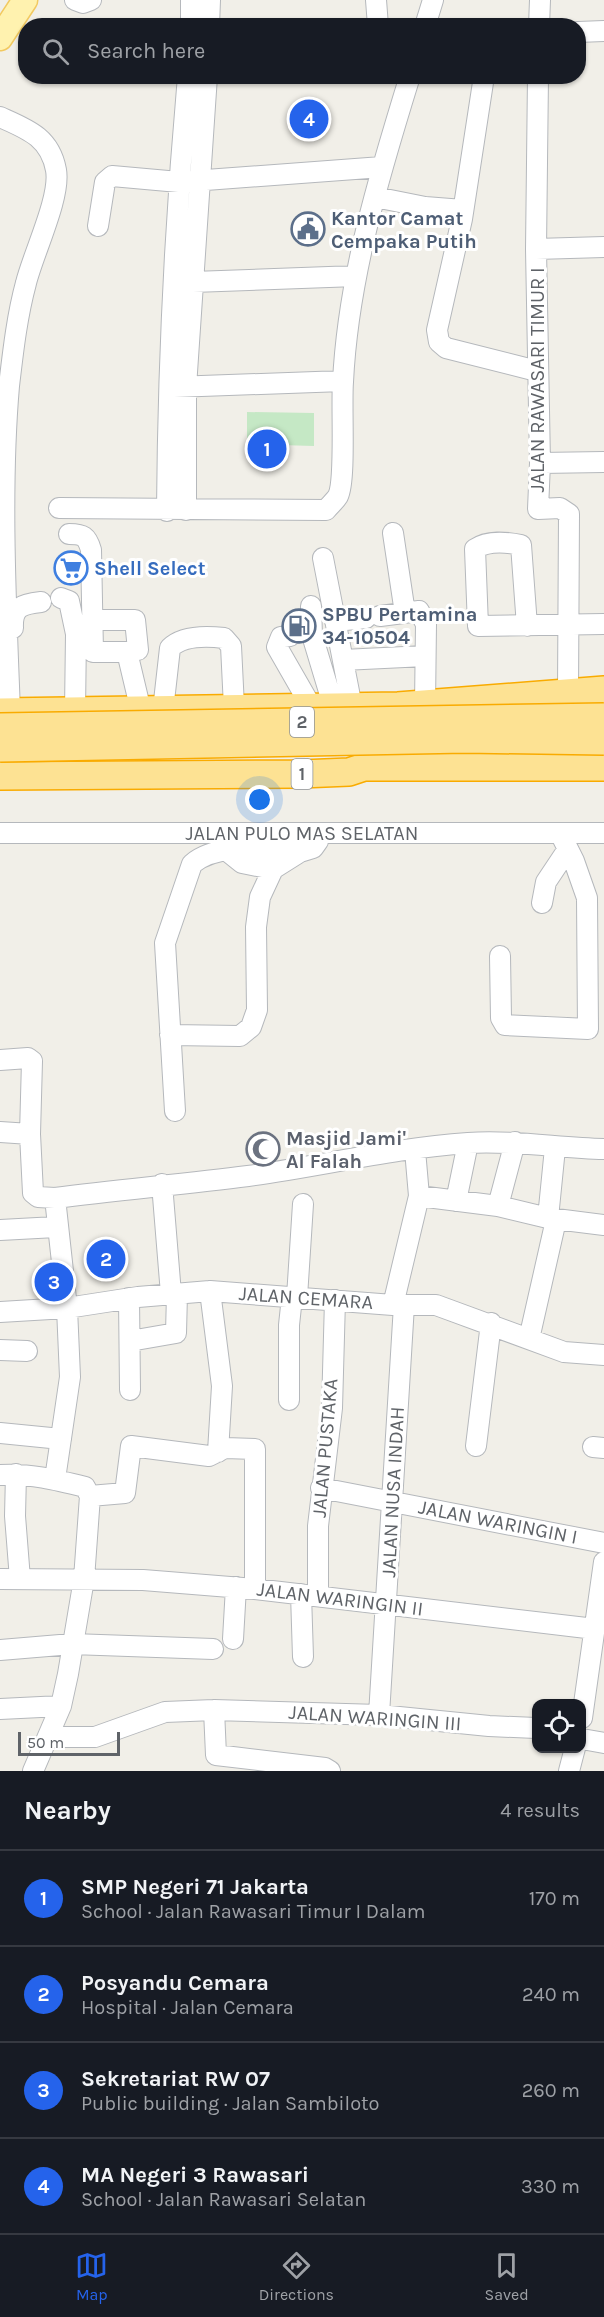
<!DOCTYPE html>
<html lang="en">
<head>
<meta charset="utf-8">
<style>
  :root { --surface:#171b24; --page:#20242c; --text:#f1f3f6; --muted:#9ea1a6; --line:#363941; --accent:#2563eb }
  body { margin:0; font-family:Karla,sans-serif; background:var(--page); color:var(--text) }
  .controls { position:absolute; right:18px; bottom:18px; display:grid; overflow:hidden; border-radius:12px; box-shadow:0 2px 4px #0004 }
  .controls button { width:54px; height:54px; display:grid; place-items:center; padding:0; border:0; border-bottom:2px solid var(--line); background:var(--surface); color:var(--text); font:30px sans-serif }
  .scale { position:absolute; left:18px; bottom:15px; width:102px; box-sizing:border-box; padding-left:6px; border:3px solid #5f6368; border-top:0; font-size:16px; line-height:21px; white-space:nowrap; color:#5f6368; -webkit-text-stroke:4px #fff; paint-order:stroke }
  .you { position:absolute; left:260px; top:800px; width:21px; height:21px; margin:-15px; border:4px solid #fff; border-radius:50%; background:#1a73e8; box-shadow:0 0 0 9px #1a73e833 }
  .badge { display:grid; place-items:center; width:39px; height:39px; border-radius:50%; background:var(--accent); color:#fff; font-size:20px; font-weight:700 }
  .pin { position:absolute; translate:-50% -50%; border:3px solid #fff; box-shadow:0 2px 6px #0006 }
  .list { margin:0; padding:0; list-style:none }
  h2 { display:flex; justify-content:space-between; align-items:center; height:78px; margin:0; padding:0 24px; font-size:26px }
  h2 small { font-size:20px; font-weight:400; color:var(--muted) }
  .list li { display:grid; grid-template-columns:39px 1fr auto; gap:18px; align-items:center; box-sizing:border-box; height:96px; padding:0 24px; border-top:2px solid var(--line) }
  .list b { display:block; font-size:22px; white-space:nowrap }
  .list p { margin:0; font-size:20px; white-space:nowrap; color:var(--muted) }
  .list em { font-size:20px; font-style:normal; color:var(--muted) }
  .icon { flex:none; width:33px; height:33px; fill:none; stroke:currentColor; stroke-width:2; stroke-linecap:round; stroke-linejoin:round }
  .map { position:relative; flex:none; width:604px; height:1771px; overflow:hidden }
  .search { position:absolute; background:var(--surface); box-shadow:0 2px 4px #0004; left:18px; right:18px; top:18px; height:66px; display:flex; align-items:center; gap:15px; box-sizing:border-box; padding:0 21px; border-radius:24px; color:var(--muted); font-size:22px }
  .sheet { height:462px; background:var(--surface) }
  nav { display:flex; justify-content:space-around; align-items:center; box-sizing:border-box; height:84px; border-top:2px solid var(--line); background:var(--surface); font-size:16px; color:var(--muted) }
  nav a { display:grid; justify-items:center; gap:3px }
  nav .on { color:var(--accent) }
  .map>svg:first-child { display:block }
</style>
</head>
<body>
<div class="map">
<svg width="604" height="1771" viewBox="0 0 604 1771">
  <rect width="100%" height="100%" fill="#f1efe8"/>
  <path fill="#c5e8c5" d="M 247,412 L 314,413 L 314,446 L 247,444 Z"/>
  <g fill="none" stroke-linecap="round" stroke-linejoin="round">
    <defs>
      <path id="minor" d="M 75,0 L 83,3 L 91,0
        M 376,0 L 378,26
        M 191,26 L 191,0
        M 209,26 L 210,0
        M 425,26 L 433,0
        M 539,26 L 540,0
        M 578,32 L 604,31
        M 484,76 L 462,219 L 437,330 L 439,342 L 446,348 L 537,371
        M 538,76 L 536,249 L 540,463 L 538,509 L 560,508 L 569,514 L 568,692
        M 0,117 C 27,129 50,137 56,170 C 61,197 33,254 26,283 C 17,316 13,352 9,386 C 0,490 6,606 10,712
        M 375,197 L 425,207 L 463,210
        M 98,226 L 105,182 L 112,176 L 179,182 L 382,167
        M 536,249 L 604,247
        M 193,282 L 356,276
        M 174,387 L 343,381
        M 540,463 L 604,462
        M 59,508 L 326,510 C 330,505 335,501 338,496 C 346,480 341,405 343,382 C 348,278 379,176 410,76
        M 186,510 L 186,387 L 207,76
        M 167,511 C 168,366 175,221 188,76
        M 393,533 L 405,613
        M 69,534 C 83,534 87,536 91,550 L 93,652 L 127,652 L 141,711
        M 323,558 L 352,707
        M 61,598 L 69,601 L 76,634 L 75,711
        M 311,606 L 312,635 L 334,708
        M 380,616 L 419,611 L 426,624 L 425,705
        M 91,620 L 135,620 L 138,650 L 127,652
        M 335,621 L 366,618
        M 527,626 L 521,545 C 506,542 488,540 475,549 L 478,626 L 604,624
        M 13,628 C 12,607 22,604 41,602
        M 290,636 L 281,637 L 277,647 L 312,708
        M 343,660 L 425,656
        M 163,710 L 170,648 C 183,635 207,636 224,638 L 231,646 L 234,707
        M 0,833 L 604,833
        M 227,851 L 242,863 L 273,869
        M 542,903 L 546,882 L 568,849
        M 500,956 L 501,1018 L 505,1025 L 588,1029 L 587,898 L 574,861 L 560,833
        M 170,1035 L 240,1036 L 251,1027 L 257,1010 L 256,927 L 260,897 L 273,869 L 300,852 L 313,848 L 318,841 L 319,833
        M 0,1060 L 28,1058 L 32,1061 L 30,1134 L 33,1193 L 38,1197 L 55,1198 C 119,1190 184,1184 248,1176 C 322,1166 394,1148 468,1143 C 513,1140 559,1148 604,1149
        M 175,1111 L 165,943 L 192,864 C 219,841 267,851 300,852
        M 0,1132 L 30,1134
        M 162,1184 L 171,1294
        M 419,1196 L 498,1206 L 548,1218 L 604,1225
        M 55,1198 L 67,1308 L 70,1377 L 55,1479
        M 456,1201 L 468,1143
        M 498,1206 L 515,1142
        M 548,1218 L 555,1148
        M 0,1230 L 56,1227
        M 210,1291 L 222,1386 L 218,1452
        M 297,1297 L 303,1204
        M 129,1298 L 130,1390
        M 393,1305 L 419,1196 L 415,1150
        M 0,1312 L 67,1308 L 138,1297 L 210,1291 L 393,1305 L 436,1305 L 564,1352 L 604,1355
        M 529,1339 L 556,1220
        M 130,1341 L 176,1333 L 177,1294
        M 0,1350 L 27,1351
        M 289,1400 L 289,1325 L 292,1297
        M 0,1433 L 61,1439
        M 476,1446 L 491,1323
        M 593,1447 L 604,1448
        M 16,1474 L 15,1516 L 20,1579
        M 0,1475 C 29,1473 57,1480 85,1487 L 90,1496
        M 321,1488 L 604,1543
        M 90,1496 L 125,1493 L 131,1446 L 209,1456 L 225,1448 L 255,1449 L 255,1589
        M 0,1579 L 143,1580 L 255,1589 L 595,1629
        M 301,1594 L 303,1657
        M 318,1595 L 318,1526 L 332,1408 L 335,1300
        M 233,1639 L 236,1587
        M 0,1650 L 72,1644 L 213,1649
        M 0,1709 L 61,1706
        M 214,1710 L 216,1755 L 325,1768 L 330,1771
        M 379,1715 L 404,1305
        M 582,1718 L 604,1562
        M 48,1737 L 95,1737 L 165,1712 L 214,1710 L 379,1715 L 489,1726 L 536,1728
        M 582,1739 L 604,1743
        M 33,1771 L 61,1706 L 68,1674 L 84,1579 L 90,1496
        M 569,1771 L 575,1748"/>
      <path id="major" d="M 0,38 L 25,0"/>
      <path id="highway" d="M 0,712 L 398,706 L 604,690
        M 0,776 L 301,774 L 349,772 L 364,767 L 604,767"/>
    </defs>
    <use href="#minor" stroke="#b5b8bc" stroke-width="22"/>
    <use href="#major" stroke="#f2c960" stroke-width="27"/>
    <use href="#highway" stroke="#f9ab00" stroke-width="30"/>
    <use href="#minor" stroke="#fff" stroke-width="20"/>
    <use href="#major" stroke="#fff2af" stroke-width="24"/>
    <use href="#highway" stroke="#fde293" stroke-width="27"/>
    <defs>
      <path id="highway-bridge" d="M 0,727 L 604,717
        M 0,748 L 465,739 L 604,741"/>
    </defs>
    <use href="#highway-bridge" stroke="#f9ab00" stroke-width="30" stroke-linecap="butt"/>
    <use href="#highway-bridge" stroke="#fde293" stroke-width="27"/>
  </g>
  <defs>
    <symbol id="civic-ring" viewBox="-11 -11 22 22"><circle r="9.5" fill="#fff" stroke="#5c6f8a" stroke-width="1.5"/><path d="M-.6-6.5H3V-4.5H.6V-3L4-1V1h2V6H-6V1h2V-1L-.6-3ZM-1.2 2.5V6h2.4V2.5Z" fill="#5c6f8a"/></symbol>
    <symbol id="supermarket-ring" viewBox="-11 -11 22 22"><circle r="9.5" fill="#fff" stroke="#3f7fe0" stroke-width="1.5"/><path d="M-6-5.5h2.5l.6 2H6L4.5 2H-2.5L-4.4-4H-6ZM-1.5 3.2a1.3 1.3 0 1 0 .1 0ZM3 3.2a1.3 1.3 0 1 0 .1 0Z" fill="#3f7fe0"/></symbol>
    <symbol id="fuel-ring" viewBox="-11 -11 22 22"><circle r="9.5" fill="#fff" stroke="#5c6f8a" stroke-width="1.5"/><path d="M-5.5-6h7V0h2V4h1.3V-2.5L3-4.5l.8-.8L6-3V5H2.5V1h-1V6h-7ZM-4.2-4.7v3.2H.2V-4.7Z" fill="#5c6f8a"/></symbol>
    <symbol id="mosque-ring" viewBox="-11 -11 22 22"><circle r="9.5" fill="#fff" stroke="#6b7280" stroke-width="1.5"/><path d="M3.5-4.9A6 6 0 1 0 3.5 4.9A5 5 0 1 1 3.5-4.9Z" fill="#6b7280"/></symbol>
  </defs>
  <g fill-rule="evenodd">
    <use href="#civic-ring" x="289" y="210" width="38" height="38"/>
    <use href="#supermarket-ring" x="52" y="549" width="38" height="38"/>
    <use href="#fuel-ring" x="280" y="607" width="38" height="38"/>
    <use href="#mosque-ring" x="244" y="1130" width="38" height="38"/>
  </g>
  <g text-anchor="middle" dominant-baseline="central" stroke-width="6" stroke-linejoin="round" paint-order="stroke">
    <g fill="#fff" stroke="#8f9295" stroke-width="1.5">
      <rect x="290" y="707" width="24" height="30" rx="4.5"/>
      <rect x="291.5" y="759" width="21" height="30" rx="4.5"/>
    </g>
    <g font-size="18" font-weight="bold" fill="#5f6368">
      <text x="302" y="722">2</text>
      <text x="302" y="774">1</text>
    </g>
    <g font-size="20" font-weight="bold" fill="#4e5e75" stroke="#fff" text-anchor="start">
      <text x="331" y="218">Kantor Camat<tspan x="331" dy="23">Cempaka Putih</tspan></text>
      <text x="322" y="614">SPBU Pertamina<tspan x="322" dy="23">34-10504</tspan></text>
    </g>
    <g font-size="20" fill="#5f6368" stroke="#fff">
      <text transform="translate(537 380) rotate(-90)">JALAN RAWASARI TIMUR I</text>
      <text x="302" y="833">JALAN PULO MAS SELATAN</text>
      <text transform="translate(306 1298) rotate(4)">JALAN CEMARA</text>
      <text transform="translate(325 1448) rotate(-85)">JALAN PUSTAKA</text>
      <text transform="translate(393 1492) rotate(-87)">JALAN NUSA INDAH</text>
      <text transform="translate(498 1522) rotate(11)">JALAN WARINGIN I</text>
      <text transform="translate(340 1599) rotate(7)">JALAN WARINGIN II</text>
      <text transform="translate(375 1718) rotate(4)">JALAN WARINGIN III</text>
    </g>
    <g font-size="20" font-weight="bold" fill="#366cbe" stroke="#fff" text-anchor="start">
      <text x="94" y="568">Shell Select</text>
    </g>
    <g font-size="20" font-weight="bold" fill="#5b616d" stroke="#fff" text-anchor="start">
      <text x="286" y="1138">Masjid Jami'<tspan x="286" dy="23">Al Falah</tspan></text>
    </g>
  </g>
</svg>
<div class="controls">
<button><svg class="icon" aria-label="locate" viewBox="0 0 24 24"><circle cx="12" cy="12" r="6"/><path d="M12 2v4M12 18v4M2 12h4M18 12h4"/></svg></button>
</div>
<div class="scale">50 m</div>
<div class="you"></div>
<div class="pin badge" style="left:267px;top:449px">1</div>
<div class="pin badge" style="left:106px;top:1259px">2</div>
<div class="pin badge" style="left:54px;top:1282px">3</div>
<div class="pin badge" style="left:309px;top:119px">4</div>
<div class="search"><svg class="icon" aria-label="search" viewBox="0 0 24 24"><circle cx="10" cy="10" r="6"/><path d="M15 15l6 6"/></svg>Search here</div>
</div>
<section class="sheet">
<h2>Nearby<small>4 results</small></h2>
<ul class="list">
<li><span class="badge">1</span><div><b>SMP Negeri 71 Jakarta</b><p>School · Jalan Rawasari Timur I Dalam</p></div><em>170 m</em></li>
<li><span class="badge">2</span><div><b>Posyandu Cemara</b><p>Hospital · Jalan Cemara</p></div><em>240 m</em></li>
<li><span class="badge">3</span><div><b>Sekretariat RW 07</b><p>Public building · Jalan Sambiloto</p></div><em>260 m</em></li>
<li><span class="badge">4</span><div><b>MA Negeri 3 Rawasari</b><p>School · Jalan Rawasari Selatan</p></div><em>330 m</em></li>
</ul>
</section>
<nav>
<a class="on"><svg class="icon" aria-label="map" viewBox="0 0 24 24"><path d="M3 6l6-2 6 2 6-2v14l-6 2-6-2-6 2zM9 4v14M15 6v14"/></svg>Map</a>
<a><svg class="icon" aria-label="directions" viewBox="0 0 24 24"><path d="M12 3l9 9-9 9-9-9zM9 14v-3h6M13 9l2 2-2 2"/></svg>Directions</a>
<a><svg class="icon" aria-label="saved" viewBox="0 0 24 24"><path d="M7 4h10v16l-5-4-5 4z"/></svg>Saved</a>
</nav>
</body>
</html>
